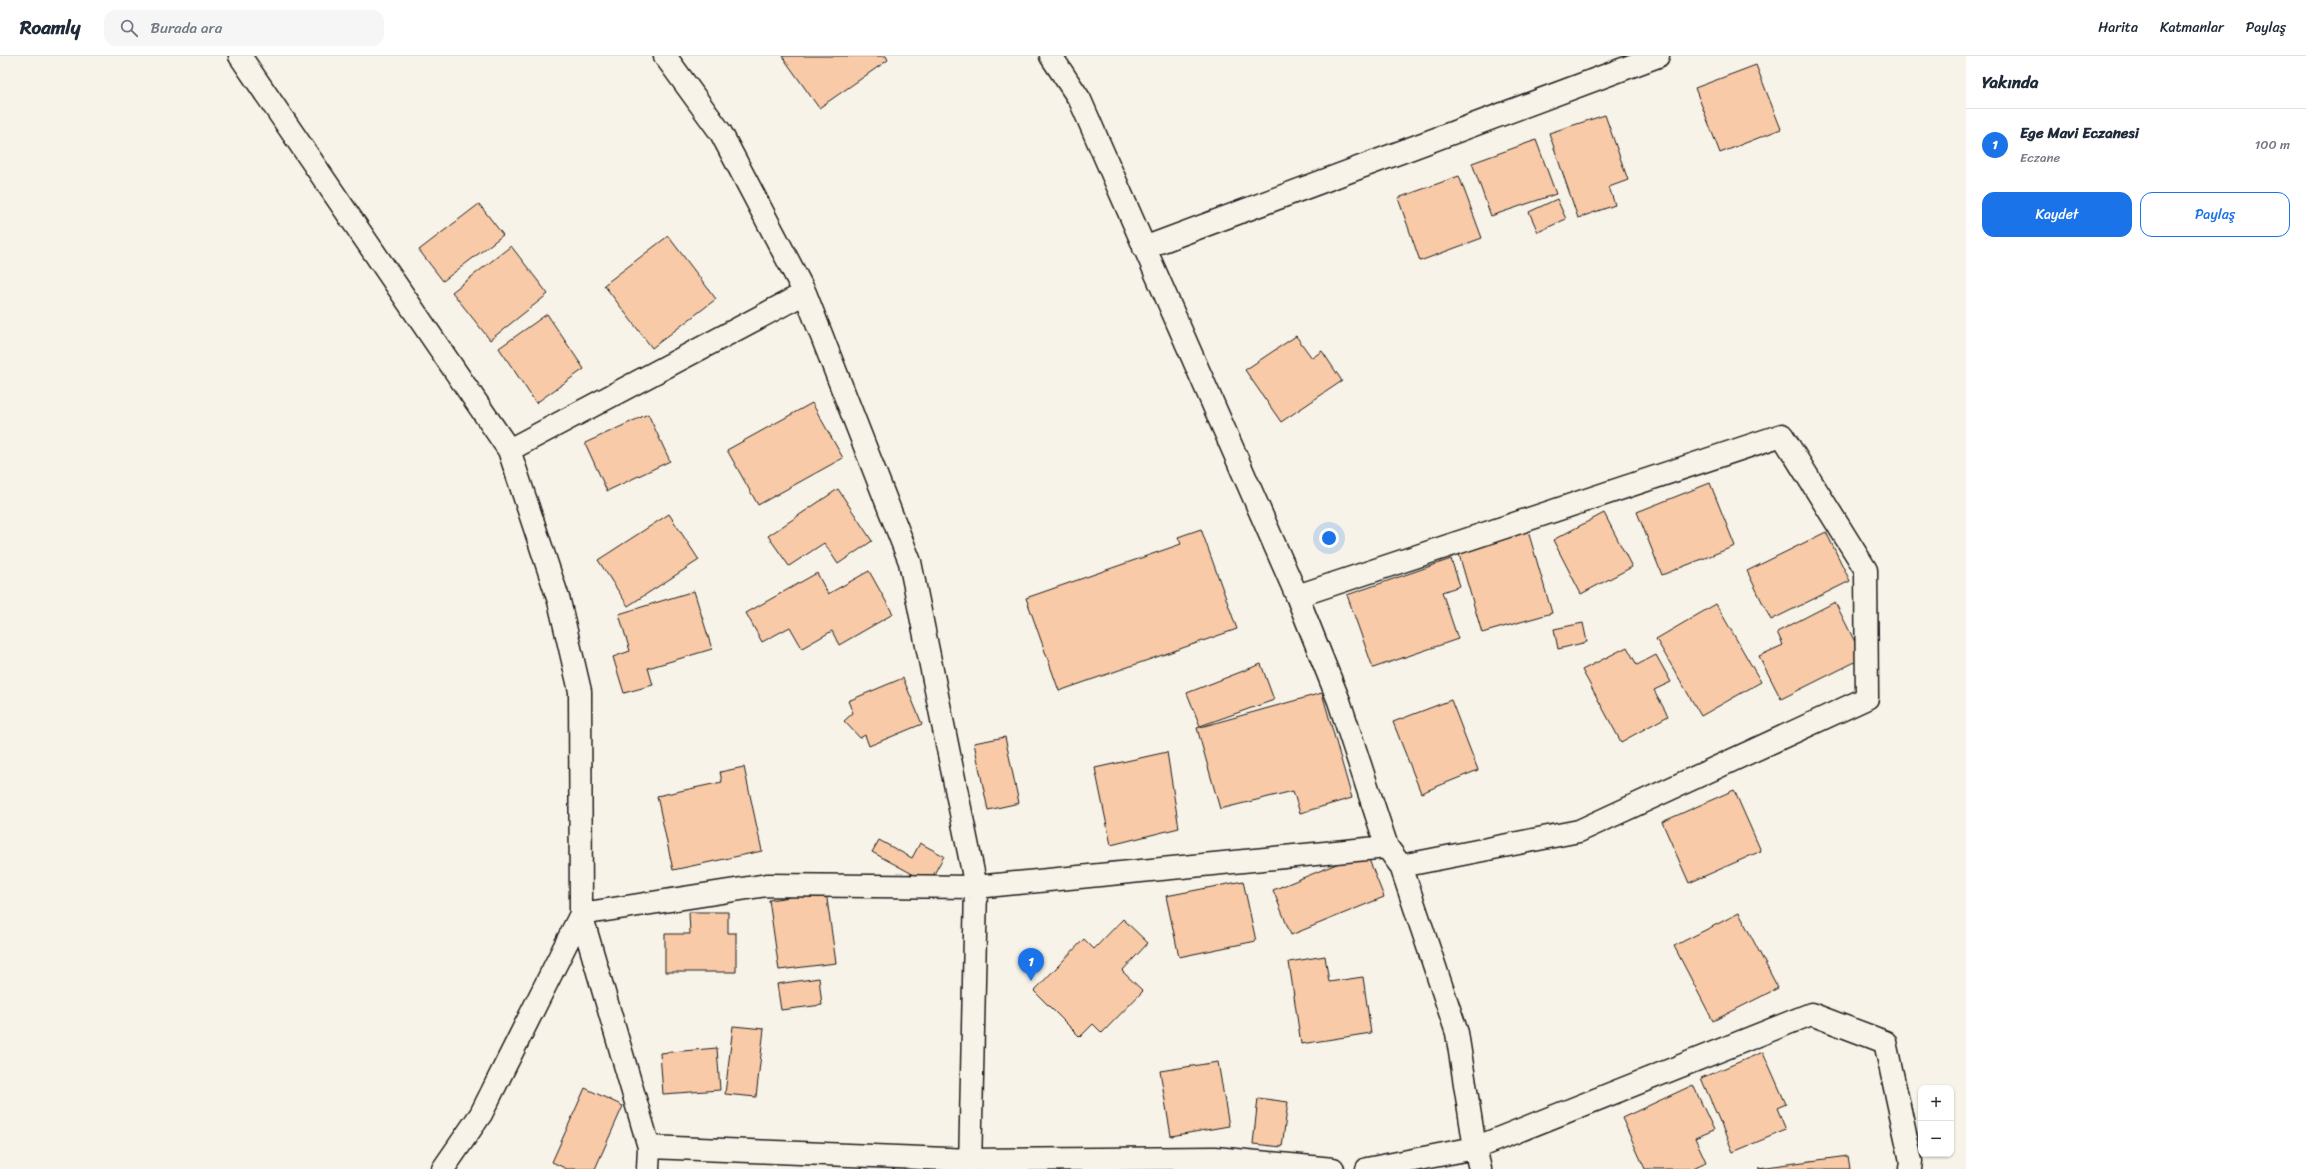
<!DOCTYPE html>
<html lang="tr">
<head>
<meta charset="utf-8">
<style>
  :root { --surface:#fff; --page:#f6f6f7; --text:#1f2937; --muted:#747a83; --line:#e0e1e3; --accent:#1a73e8 }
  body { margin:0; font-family:Sriracha,sans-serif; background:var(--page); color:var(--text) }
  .controls { position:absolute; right:12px; bottom:12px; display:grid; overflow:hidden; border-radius:8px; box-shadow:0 1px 3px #0004 }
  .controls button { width:36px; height:36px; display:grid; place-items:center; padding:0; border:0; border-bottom:1px solid var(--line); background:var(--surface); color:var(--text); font:20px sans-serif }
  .you { position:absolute; left:1329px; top:482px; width:14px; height:14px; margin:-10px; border:3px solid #fff; border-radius:50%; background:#1a73e8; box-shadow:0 0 0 6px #1a73e833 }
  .badge { display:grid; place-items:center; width:26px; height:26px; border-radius:50%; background:var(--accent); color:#fff; font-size:13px; font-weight:700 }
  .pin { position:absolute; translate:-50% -33px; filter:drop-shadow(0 1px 2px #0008) }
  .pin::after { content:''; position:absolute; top:21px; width:14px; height:12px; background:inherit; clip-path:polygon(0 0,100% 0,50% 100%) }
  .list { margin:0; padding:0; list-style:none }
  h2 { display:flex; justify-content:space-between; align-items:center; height:52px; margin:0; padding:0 16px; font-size:17px }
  h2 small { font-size:13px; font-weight:400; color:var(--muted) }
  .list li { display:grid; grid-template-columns:26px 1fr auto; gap:12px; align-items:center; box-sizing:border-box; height:72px; padding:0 16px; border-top:1px solid var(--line) }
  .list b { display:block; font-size:15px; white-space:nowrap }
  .list p { margin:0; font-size:13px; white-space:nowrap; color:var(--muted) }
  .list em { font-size:13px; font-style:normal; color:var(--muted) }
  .actions { display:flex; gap:8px; padding:12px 16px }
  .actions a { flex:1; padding:9px 0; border:1px solid var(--accent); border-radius:12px; text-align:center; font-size:14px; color:var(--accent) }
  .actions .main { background:var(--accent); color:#fff }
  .icon { flex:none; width:22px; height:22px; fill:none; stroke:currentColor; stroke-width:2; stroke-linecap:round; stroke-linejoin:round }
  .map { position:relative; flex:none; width:1966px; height:1113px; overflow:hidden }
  header { display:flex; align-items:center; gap:24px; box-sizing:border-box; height:56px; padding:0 20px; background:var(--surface); border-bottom:1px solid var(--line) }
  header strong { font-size:19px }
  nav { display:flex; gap:22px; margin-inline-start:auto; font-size:14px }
  .search { width:280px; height:36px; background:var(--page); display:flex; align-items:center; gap:10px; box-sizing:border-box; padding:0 14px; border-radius:12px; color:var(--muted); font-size:15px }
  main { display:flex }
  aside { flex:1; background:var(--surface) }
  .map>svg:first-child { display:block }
</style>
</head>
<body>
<header>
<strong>Roamly</strong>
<div class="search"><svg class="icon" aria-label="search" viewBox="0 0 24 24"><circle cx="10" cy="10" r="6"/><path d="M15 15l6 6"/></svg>Burada ara</div>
<nav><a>Harita</a><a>Katmanlar</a><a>Paylaş</a></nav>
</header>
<main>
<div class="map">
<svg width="1966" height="1113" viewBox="0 0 1966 1113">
  <rect width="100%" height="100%" fill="#f7f3e8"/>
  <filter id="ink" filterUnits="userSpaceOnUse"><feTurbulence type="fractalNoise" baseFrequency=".025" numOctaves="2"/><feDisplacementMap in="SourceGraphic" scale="8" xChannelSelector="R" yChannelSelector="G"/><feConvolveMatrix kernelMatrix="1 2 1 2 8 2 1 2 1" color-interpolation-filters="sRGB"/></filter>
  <g filter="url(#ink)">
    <path fill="#f8caa7" stroke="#1c1c1c" d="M 782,0 L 886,0 L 888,4 L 819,52 Z
      M 1756,9 L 1781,73 L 1720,97 L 1695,32 Z
      M 1605,59 L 1628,124 L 1609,131 L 1615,149 L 1578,162 L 1549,77 Z
      M 1536,84 L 1556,138 L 1491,160 L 1472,107 Z
      M 1459,120 L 1482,182 L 1420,205 L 1398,142 Z
      M 1557,143 L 1566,163 L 1538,176 L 1529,156 Z
      M 479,148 L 503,179 L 443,225 L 419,194 Z
      M 668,180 L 716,243 L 652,292 L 604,229 Z
      M 511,190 L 548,238 L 490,284 L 452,236 Z
      M 547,258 L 584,313 L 536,347 L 499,292 Z
      M 1296,280 L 1312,302 L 1322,295 L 1342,325 L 1281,366 L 1245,314 Z
      M 812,347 L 843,402 L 758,449 L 727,394 Z
      M 648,358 L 670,405 L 607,435 L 585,387 Z
      M 1710,427 L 1735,490 L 1662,519 L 1637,456 Z
      M 838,433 L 872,485 L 838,508 L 824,487 L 789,510 L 768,480 Z
      M 1604,457 L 1632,511 L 1581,538 L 1553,484 Z
      M 669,458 L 699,504 L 628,550 L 598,504 Z
      M 1201,473 L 1237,573 L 1059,635 L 1026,542 L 1181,488 L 1178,481 Z
      M 1528,475 L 1552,557 L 1482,577 L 1458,495 Z
      M 1826,476 L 1850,525 L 1771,564 L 1747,515 Z
      M 1451,503 L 1460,530 L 1442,536 L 1458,583 L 1373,612 L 1347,539 Z
      M 869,515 L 893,558 L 839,589 L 832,575 L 802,592 L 790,571 L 762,586 L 746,557 L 817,517 L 828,538 Z
      M 694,535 L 712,593 L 648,612 L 653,629 L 624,637 L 613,601 L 630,595 L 619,558 Z
      M 1835,546 L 1863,602 L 1781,643 L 1759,600 L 1783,589 L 1777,576 Z
      M 1716,548 L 1761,626 L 1701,660 L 1656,583 Z
      M 1583,567 L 1587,586 L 1558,593 L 1554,573 Z
      M 1627,591 L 1637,609 L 1656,599 L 1671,626 L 1654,634 L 1668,660 L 1621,686 L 1582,614 Z
      M 1261,608 L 1274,644 L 1200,670 L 1187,637 Z
      M 903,622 L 922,668 L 869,690 L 865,679 L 860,682 L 844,665 L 853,657 L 848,645 Z
      M 1322,637 L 1352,742 L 1300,757 L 1293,735 L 1220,753 L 1197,672 Z
      M 1451,644 L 1478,714 L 1421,737 L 1393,666 Z
      M 1005,681 L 1019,747 L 988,754 L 974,687 Z
      M 1167,696 L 1179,772 L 1111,789 L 1095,712 Z
      M 744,711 L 762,795 L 673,814 L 657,740 L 722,726 L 720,716 Z
      M 1734,734 L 1761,795 L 1689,827 L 1662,766 Z
      M 879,784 L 912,802 L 920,787 L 944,800 L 929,827 L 872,796 Z
      M 1366,796 L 1384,841 L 1291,879 L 1273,834 Z
      M 1243,825 L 1256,885 L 1179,901 L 1166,840 Z
      M 826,836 L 836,907 L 779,914 L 769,844 Z
      M 689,856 L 728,856 L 728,877 L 736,877 L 736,916 L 665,916 L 665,878 L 690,878 Z
      M 1739,857 L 1778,932 L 1713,965 L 1674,890 Z
      M 1123,863 L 1148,887 L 1122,915 L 1143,935 L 1102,977 L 1093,968 L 1080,981 L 1034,935 L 1084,883 L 1094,893 Z
      M 1325,900 L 1329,926 L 1363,921 L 1371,977 L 1301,988 L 1289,906 Z
      M 819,922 L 822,949 L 781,954 L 777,928 Z
      M 733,970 L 764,973 L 756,1041 L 725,1038 Z
      M 717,992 L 720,1034 L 663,1038 L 660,997 Z
      M 1763,996 L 1786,1048 L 1777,1052 L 1786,1074 L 1733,1096 L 1701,1022 Z
      M 1218,1006 L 1229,1070 L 1171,1080 L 1160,1015 Z
      M 1693,1029 L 1714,1074 L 1695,1082 L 1706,1106 L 1691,1113 L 1645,1113 L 1622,1062 Z
      M 585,1032 L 623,1050 L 595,1113 L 567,1113 L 552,1106 Z
      M 1258,1042 L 1288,1046 L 1282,1091 L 1253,1088 Z
      M 1848,1100 L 1850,1113 L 1759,1113 L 1758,1112 Z"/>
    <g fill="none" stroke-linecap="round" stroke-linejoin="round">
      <defs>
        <path id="minor" d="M 240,0 L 509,394 L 559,545 L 580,635 L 581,858 L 649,1091 L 648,1113
          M 665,0 L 721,77 L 805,237 L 910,506 L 976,831 L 970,1113
          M 1051,0 L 1080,44 L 1297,540 L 1339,645 L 1387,791 L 1401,810 L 1457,977 L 1475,1092 L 1480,1113
          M 1144,192 L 1658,0
          M 509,394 L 805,237
          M 1297,540 L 1782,379 L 1866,514 L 1867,642 L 1579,775 L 1401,810
          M 649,1091 L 971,1104 L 1215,1102 L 1333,1113
          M 443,1113 L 481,1058 L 581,858 L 767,829 L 976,831 L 1387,791
          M 1367,1113 L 1475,1092 L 1811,958 L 1885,986 L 1911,1105 L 1910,1113"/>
      </defs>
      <use href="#minor" stroke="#1c1c1c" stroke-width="25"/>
      <use href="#minor" stroke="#f7f3e8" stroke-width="22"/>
    </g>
  </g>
</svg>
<div class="controls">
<button>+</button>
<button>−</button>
</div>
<div class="you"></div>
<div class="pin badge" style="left:1031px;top:925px">1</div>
</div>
<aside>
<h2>Yakında<small></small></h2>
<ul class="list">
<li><span class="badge">1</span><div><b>Ege Mavi Eczanesi</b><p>Eczane</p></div><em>100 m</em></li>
</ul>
<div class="actions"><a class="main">Kaydet</a><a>Paylaş</a></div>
</aside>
</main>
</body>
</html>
